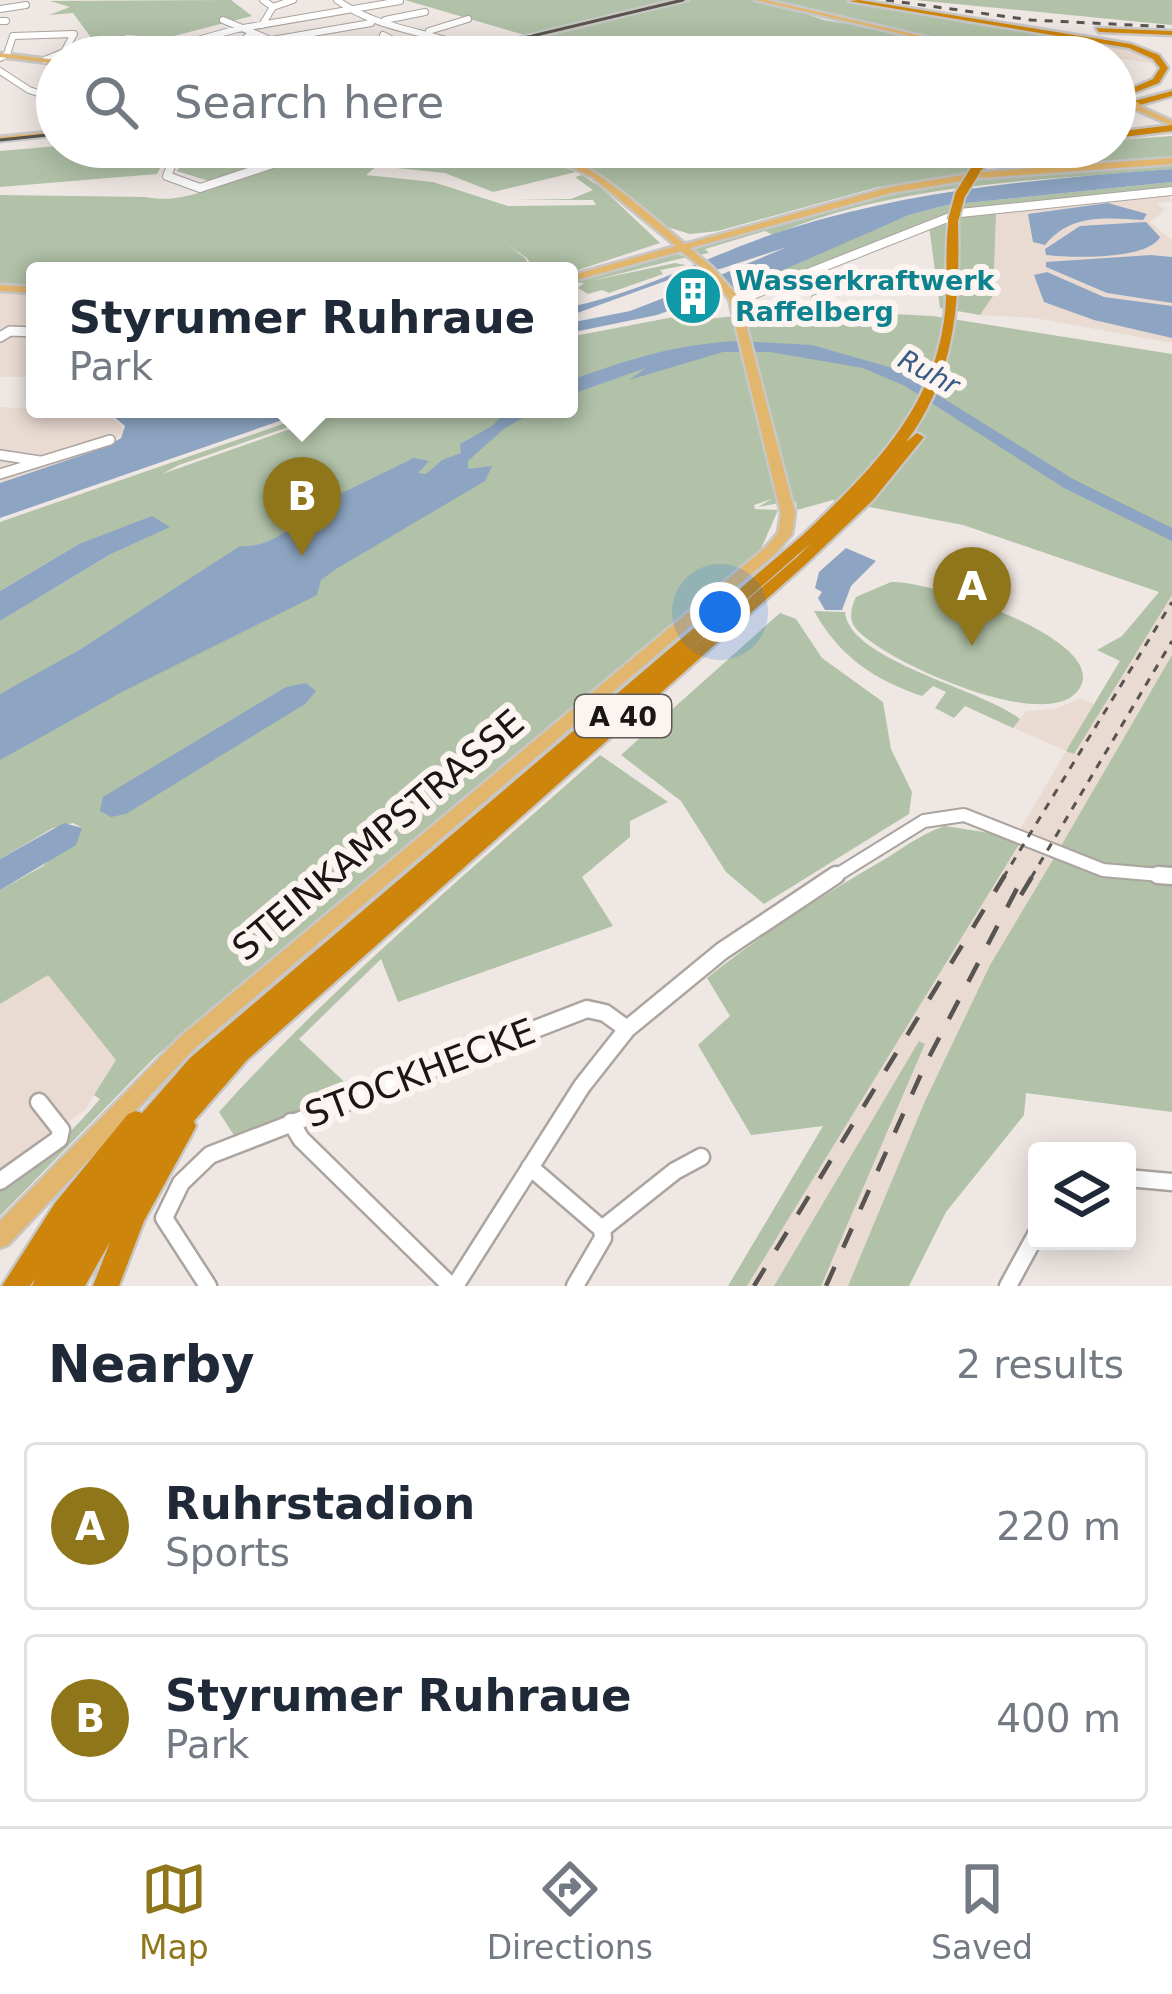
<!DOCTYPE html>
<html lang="en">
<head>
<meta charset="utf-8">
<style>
  :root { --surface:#fff; --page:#f6f6f7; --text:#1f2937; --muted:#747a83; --line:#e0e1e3; --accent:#8f761b }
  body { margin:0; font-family:"DejaVu Sans",sans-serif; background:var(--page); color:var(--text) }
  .controls { position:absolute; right:36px; bottom:36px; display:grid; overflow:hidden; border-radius:12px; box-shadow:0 6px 30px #0003 }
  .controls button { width:108px; height:108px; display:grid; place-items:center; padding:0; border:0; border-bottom:3px solid var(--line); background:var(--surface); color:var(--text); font:60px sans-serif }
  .you { position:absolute; left:720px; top:612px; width:42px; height:42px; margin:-30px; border:9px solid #fff; border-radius:50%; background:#1a73e8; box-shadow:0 0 0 18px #1a73e833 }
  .badge { display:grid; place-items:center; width:78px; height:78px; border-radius:50%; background:var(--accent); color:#fff; font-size:39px; font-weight:700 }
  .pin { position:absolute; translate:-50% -99px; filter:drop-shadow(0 3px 6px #0008) }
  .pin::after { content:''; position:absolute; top:63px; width:42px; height:36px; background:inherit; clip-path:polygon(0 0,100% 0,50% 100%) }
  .popup { position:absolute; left:26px; top:262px; width:552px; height:156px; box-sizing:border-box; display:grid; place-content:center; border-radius:12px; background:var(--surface); filter:drop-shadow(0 3px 9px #0005); font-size:39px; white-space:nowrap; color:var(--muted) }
  .popup b { font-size:45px; color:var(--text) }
  .popup::after { content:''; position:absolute; left:50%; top:100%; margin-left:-24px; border:24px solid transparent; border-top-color:var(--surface) }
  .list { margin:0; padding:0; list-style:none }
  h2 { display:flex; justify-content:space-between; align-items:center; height:156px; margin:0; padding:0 48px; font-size:51px }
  h2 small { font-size:39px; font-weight:400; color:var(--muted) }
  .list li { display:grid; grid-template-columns:78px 1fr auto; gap:36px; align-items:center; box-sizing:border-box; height:168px; margin:0 24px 24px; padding:0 24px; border:3px solid var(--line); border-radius:12px }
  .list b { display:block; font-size:45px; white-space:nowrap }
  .list p { margin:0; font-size:39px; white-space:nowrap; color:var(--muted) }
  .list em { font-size:39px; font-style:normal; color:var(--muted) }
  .icon { flex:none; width:66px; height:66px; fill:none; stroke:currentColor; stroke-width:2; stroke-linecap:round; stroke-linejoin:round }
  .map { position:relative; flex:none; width:1172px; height:1286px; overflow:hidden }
  .search { position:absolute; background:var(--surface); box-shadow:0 6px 30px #0003; left:36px; right:36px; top:36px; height:132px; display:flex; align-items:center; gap:30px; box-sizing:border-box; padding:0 42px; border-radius:66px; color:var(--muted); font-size:45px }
  .sheet { height:540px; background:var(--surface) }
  nav { display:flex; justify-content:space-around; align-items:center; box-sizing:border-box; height:168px; border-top:3px solid var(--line); background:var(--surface); font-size:33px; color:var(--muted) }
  nav a { display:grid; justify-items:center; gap:6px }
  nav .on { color:var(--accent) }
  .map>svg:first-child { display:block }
</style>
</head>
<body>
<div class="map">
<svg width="1172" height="1286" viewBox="0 0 1172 1286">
  <rect width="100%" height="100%" fill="#efe7e3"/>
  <path fill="#eadbd2" d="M 1026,30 L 1125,46 L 1160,64 L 996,43 L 1057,39 Z
    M 1167,194 L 1172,201 L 1157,203 L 1165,210 L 1150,222 L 1172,240 L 1172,343 L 1035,318 L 980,315 L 993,296 L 992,215 L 996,212 Z
    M 0,292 L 35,295 L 35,377 L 0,377 Z
    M 0,407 L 98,413 L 118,422 L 124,432 L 106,447 L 0,483 Z
    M 1160,593 L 1172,593 L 1172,655 L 1058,851 L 1018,833 L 1066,751 L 1013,728 L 1026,711 L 1056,709 L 1080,698 L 1094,704 Z
    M 1023,838 L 1057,853 L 990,965 L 925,1101 L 848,1286 L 821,1286 L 925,1045 L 920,1041 L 774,1286 L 747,1286 Z
    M 48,974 L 116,1060 L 85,1110 L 0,1170 L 0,1004 Z"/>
  <path fill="#b1c2a8" d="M 231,0 L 252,16 L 166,38 L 127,35 L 97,45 L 133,55 L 131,56 L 82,55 L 92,39 L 73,13 L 49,15 L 70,7 L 50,1 Z
    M 405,0 L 673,0 L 528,36 Z
    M 691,0 L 763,0 L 824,20 L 933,38 L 1005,57 L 600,57 L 540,37 Z
    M 769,0 L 855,0 L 852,2 L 1064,39 C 966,45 865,35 769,0 Z
    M 915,0 L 1172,0 L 1172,25 Z
    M 1172,136 L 1172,159 L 1012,168 L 1039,147 L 1115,147 L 1115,140 Z
    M 57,146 L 169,147 L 169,151 L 157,174 L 0,187 L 0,151 Z
    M 193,147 L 349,147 L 271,161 L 209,181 L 177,171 Z
    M 377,147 L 506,147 L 532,165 C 549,160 560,165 576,172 L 493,192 L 445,173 L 377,166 L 366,175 L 433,182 L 508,206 L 596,205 L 593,200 L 514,200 L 571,199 L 593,190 L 575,177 L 582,175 L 602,188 L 660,243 L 569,273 L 533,271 L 528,259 L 507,244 L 526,259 L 529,271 L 35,271 L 35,286 L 0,284 L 0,195 L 145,197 C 190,206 229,178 272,166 C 306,157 342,153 377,147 Z
    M 600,147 L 937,150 L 988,147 L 963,176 L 878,187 L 718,231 L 690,234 L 661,225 L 606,178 L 564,157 Z
    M 1172,164 L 1172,169 C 1039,181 898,182 773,235 L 765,231 L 705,249 L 709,253 L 699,255 L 691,250 L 903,190 L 993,177 Z
    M 1172,182 L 1172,192 L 996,212 L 993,296 L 980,315 L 940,308 L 929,226 L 741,297 L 734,288 L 909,215 L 947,205 Z
    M 671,252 L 687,257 L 590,281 L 675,263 L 686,265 L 660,270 L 663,274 L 609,293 L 602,290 L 588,294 L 578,288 L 584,283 L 569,282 Z
    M 832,283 L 825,305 L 832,311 L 933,316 L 1172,354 L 1172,595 L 1074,754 L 1066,751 L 1120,661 L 1097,650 L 1122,636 L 1159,592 L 963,525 L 833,500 L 797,510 L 796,502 L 791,501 L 758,507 L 772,499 L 754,505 L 755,509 L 778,510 L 761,549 L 155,1057 L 0,1216 L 0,1190 C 41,1160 69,1136 100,1099 L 94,1095 L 116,1060 L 48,975 L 0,1004 L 0,890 L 43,866 L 82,828 L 73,823 L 53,828 L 0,859 L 0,621 L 111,554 L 169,527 L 79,544 L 0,591 L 0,522 L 326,409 L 340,409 L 179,465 L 162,474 L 347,409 L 569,409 L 569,337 L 679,316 L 686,321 L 746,315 L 745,305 L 754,300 L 799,314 L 809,309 L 812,291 Z
    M 891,582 C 928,580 1098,636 1082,683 C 1061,745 866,654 853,624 C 849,615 852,605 856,597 Z
    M 814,611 L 845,612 C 849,661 983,689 1020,719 L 1013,728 L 965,706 L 954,718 L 935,708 L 946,692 L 933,686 L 922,696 C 874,680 839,656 814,611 Z
    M 780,613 L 796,619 L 822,658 L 883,702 L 891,749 L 912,792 L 909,814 L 764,904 L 726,872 L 681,801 L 621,755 Z
    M 1172,655 L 1172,874 L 1120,872 L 1058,851 Z
    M 600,755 L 668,802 L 630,821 L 630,837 L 582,877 L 613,926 L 398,1002 L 381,959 L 299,1039 L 354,1091 L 235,1137 L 219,1112 C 335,983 470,871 600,755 Z
    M 945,826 L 1023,838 L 747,1286 L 728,1286 L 823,1126 L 751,1135 L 698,1045 L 730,1016 L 707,978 C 751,942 815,900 873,866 C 894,855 917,835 945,826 Z
    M 1057,853 L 1087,866 L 1172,877 L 1172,1112 L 1026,1093 L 1024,1115 L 946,1212 L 909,1286 L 848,1286 L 925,1101 L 990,965 Z
    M 919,1041 L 925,1044 L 821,1286 L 774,1286 Z"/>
  <path fill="#8da5c2" d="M 1172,169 L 1172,182 L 947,205 L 909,215 L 744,287 L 704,298 L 687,289 L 787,247 L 720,269 L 693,271 L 569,316 L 569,307 C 647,292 720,249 792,228 C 917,189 1042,179 1172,169 Z
    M 1108,203 L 1147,214 L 1143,220 C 1106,218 1071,213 1045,245 L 1033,242 L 1028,214 Z
    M 1146,222 L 1160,237 C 1148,260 1072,258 1046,255 L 1045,249 L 1080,226 Z
    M 1151,255 L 1172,257 L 1172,303 L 1107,293 L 1046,267 L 1046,262 Z
    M 1047,272 L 1104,297 L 1172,306 L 1172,338 L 1094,320 L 1044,302 L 1034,275 Z
    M 679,292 L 695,301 L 657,315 L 569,333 L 569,323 L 630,311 Z
    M 739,341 L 812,345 L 896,369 L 1073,479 L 1172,528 L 1172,541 L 1064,488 L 905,386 L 863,368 L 770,352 L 723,352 L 629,380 L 646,368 L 569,395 L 569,381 C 625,360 680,343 739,341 Z
    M 80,409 L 314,409 L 0,518 L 0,483 L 106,447 L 121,438 L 125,426 L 113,416 Z
    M 509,409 L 539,409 L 505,428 L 468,461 L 468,469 L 492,466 L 485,481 L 336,569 L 321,580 L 317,595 L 122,692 L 0,760 L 0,694 L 81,649 L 240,546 C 264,549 296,529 309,509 L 414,458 L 429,461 L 418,473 L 426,474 L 442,460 L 461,453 L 460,444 L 492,426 Z
    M 152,516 L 170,527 L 111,554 L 0,621 L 0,591 L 79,544 Z
    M 846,548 L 876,561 L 851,586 L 842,610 L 825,610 L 818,598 L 822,592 L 815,588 L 819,572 Z
    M 306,683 L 316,691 L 305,704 L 126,814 L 111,817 L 100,811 L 103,797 L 286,687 Z
    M 64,823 L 82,828 L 76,845 L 0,890 L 0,859 Z"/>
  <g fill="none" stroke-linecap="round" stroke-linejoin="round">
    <defs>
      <path id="minor-far4" d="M 337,0 C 378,30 431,32 479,50
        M 273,7 L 293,0
        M 0,9 L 26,5
        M 223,20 L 292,49 L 284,57
        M 385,20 L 425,12
        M 0,21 L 6,21
        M 262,25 L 273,7 L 263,0
        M 429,31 L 468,19
        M 383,35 L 426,57
        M 13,36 L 74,34 L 64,52 L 45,60
        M 531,37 L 597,57
        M 128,40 L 162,45
        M 272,40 L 371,23
        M 1041,50 L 1087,57
        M 137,57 L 237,29 L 400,1
        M 221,57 L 251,34
        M 0,58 L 7,54 L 13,36
        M 1115,62 L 1122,68 L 1115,72
        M 0,71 L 29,90 L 57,99"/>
      <path id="minor-far3" d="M 179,147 L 167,176 L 200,188 L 276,163 L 365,147
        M 551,158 L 593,147
        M 737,301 L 960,213 L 1172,191"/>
      <path id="minor-far2" d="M 0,337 L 10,331 L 35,332
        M 0,455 L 40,461
        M 0,474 L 110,440"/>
      <path id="minor-far1" d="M 832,878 L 924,821 L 964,815 L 1103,870 L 1172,876"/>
      <path id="minor" d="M 1158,875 L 1172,876
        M 291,1122 L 301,1139 L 451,1286
        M 530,1167 L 602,1229 L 603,1238 L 575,1286
        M 1127,1178 L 1172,1182
        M 0,1181 L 59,1139 L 61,1130 L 39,1102
        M 602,1229 L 675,1171 L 701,1157
        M 208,1286 L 164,1218 L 181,1183 L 210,1155 L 587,1009 L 605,1013 L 627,1029
        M 455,1286 L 582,1086 L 627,1029 L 722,951 L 836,875
        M 1008,1286 L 1037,1233"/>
      <path id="major" d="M 676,0 L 687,0 L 453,57 L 441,57 Z
        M 755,0 L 766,0 L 1013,57 L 1001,57 Z
        M 0,53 L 57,60 L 57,64 L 0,57 Z
        M 1137,105 L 1172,121 L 1172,126 L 1134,109 Z
        M 57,131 L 57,135 L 0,141 L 0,137 Z
        M 530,147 C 577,147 648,214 685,244 L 890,187 L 981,172 L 1172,158 L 1172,164 L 981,178 L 891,193 L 690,248 L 712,267 L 739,298 L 795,513 L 792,534 L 775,554 L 195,1048 L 8,1245 L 0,1248 L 0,1221 L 181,1036 L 765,548 L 778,533 L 781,513 L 729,299 L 706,271 L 681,251 L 569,282 L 569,276 L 676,246 L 592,177 Z
        M 0,285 L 35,287 L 35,293 L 0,291 Z"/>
      <path id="highway" d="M 859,0 L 1131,44 L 1159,55 L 1168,68 L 1159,83 L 1131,94 L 1128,90 L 1153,79 L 1160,68 L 1153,59 L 1129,48 L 849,1 Z
        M 1096,28 L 1172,31 L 1172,35 L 1099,32 Z
        M 1172,91 L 1172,96 L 1115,112 L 1115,106 Z
        M 1172,125 L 1172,131 L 1115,138 L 1115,132 Z
        M 997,147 L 1007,147 L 978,173 L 972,173 L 972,169 Z
        M 949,219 L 958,221 C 960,300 956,376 906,442 L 917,433 L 924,437 L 873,500 L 806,564 L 247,1060 L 194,1121 L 196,1126 L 192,1134 L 144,1221 L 119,1286 L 93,1286 L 110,1242 L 85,1286 L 32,1286 L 35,1279 L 30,1286 L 2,1286 L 55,1203 L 128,1114 L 136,1111 L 142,1113 L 190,1058 L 803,535 C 867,474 931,413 944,321 C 949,287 944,252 949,219 ZM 811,543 L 796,558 L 681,657 Z"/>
    </defs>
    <use href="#minor-far4" stroke="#aba49f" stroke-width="8"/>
    <use href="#minor-far3" stroke="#aba49f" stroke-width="10"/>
    <use href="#minor-far2" stroke="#aba49f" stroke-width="12"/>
    <use href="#minor-far1" stroke="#aba49f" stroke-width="16"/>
    <use href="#minor" stroke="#aba49f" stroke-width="21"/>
    <use href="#major" stroke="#c8c7c7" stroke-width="5"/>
    <use href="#highway" stroke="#c8c7c7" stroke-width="5"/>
    <use href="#minor-far4" stroke="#fff" stroke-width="6"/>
    <use href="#minor-far3" stroke="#fff" stroke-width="8"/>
    <use href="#minor-far2" stroke="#fff" stroke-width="9"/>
    <use href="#minor-far1" stroke="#fff" stroke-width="12"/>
    <use href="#minor" stroke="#fff" stroke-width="16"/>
    <use href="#major" fill="#e2b66d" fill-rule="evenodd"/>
    <use href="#highway" fill="#ce850b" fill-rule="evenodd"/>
    <path stroke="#585452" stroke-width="3" d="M 444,57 L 683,0
      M 0,140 L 57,134"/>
    <path stroke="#585452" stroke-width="3" stroke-dasharray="8 8" stroke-linecap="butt" d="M 886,0 L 1031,20 L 1172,27
      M 1003,878 L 1172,602
      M 1031,878 L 1172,641"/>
    <path stroke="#585452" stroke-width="4.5" stroke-dasharray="21 21" stroke-linecap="butt" d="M 1021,895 L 1033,875
      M 754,1286 L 1005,875
      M 826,1286 L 926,1063 L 1024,875"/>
    <defs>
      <path id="major-bridge" d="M 1115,97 L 1137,107"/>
      <path id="highway-bridge" d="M 953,221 L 960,195 L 975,171"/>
    </defs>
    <use href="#major-bridge" stroke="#c8c7c7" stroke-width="9" stroke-linecap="butt"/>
    <use href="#highway-bridge" stroke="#c8c7c7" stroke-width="14" stroke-linecap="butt"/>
    <use href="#major-bridge" stroke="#e2b66d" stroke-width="8"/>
    <use href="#highway-bridge" stroke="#ce850b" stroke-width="10"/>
  </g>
  <defs>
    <symbol id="building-disc" viewBox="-11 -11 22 22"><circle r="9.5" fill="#0f9aa8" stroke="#fcf4f0"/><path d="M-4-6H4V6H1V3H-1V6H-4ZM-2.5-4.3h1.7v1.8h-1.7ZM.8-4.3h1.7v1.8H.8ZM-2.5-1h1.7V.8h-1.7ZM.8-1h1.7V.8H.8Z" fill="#fff"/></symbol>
  </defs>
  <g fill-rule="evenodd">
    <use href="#building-disc" x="660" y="263" width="66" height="66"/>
  </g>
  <g text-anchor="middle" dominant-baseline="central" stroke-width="12" stroke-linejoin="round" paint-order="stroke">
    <g font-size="27" font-weight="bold" fill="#0d838f" stroke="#fcf4f0" text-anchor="start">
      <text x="735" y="280">Wasserkraftwerk<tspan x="735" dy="31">Raffelberg</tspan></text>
    </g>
    <g font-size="27" font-style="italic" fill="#365a84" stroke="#fcf4f0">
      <text transform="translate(929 372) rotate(28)">Ruhr</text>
    </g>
    <rect fill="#fcf4f0" stroke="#5d5957" stroke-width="3" x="575" y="695" width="96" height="42" rx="9"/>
    <g font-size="27" font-weight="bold" fill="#191615">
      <text x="623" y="716">A 40</text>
    </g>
    <g font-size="36" fill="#191615" stroke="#fcf4f0">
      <text transform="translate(378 835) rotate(-40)">STEINKAMPSTRASSE</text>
      <text transform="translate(420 1073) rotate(-21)">STOCKHECKE</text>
    </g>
  </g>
</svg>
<div class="controls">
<button><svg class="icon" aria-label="layers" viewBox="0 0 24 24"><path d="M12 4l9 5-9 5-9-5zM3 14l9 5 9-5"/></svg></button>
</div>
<div class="you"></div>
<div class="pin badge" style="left:972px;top:646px">A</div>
<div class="pin badge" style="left:302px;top:556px">B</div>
<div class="popup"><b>Styrumer Ruhraue</b>Park</div>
<div class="search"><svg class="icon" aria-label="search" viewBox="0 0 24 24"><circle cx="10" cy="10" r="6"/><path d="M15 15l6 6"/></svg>Search here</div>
</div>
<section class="sheet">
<h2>Nearby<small>2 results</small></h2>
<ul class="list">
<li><span class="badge">A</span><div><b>Ruhrstadion</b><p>Sports</p></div><em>220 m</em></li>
<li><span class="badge">B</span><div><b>Styrumer Ruhraue</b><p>Park</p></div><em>400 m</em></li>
</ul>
</section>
<nav>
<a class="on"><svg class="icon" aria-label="map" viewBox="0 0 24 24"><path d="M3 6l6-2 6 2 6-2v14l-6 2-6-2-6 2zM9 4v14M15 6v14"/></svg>Map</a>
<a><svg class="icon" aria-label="directions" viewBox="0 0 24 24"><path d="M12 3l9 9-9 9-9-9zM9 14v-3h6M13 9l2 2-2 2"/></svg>Directions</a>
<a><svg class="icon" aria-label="saved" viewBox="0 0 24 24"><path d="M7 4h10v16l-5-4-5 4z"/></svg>Saved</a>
</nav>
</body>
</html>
